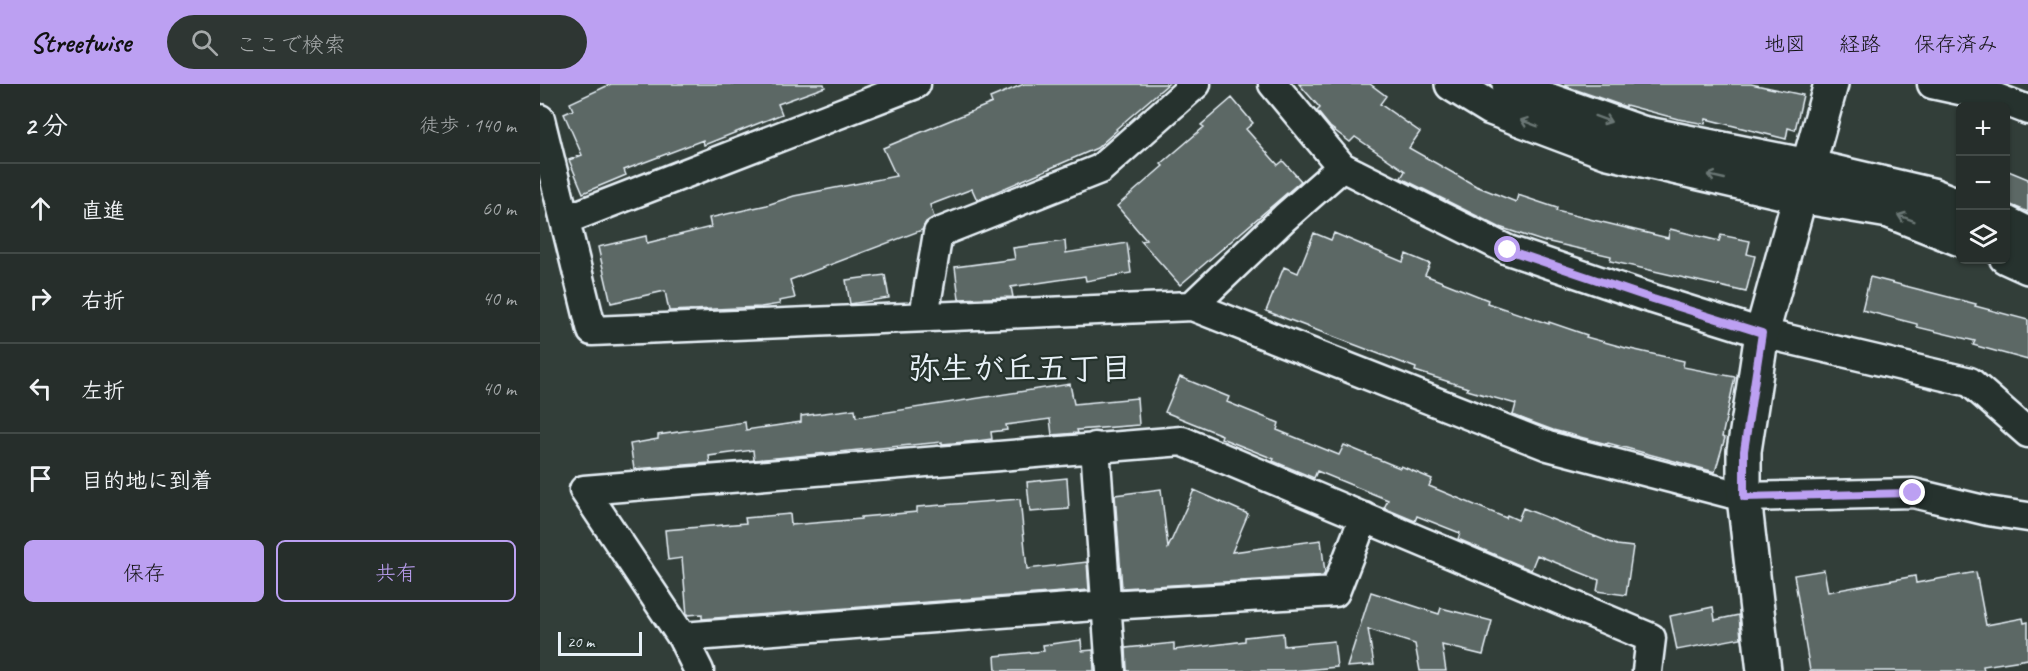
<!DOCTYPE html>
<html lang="ja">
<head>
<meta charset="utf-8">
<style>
  :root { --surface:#262e2b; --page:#2e3633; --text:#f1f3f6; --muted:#a4a8a9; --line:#424a47; --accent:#bca0f2 }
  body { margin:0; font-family:Caveat,"Klee One",sans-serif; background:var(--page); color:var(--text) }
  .controls { position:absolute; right:18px; top:18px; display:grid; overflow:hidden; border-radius:9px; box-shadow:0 2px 4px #0004 }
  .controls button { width:54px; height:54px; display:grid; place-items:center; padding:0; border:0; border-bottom:2px solid var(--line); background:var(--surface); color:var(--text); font:30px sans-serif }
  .scale { position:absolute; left:18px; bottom:15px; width:84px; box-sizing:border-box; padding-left:6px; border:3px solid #e8f1f8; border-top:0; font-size:16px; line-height:21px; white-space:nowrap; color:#e8f1f8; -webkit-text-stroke:4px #26332d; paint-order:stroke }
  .stop { position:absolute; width:18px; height:18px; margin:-14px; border:4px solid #bca0f2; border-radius:50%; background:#fff }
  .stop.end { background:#bca0f2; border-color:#fff; box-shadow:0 2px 6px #0008 }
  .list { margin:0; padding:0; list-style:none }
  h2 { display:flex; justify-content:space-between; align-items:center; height:78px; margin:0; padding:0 24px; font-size:26px }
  h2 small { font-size:20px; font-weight:400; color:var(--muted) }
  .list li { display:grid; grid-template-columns:39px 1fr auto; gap:18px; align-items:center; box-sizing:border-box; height:90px; padding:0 24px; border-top:2px solid var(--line) }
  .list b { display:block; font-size:22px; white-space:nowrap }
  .list em { font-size:20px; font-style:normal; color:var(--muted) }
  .actions { display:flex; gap:12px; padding:18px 24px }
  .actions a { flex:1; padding:14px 0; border:2px solid var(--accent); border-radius:9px; text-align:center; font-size:21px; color:var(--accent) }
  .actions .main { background:var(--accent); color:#111 }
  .icon { flex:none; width:33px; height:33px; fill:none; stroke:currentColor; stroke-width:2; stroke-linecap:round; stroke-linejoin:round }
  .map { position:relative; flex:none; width:1488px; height:587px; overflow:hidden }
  header { display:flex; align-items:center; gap:36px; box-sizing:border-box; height:84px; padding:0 30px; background:var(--accent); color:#111 }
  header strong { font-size:28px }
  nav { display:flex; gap:33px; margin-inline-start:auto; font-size:21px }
  .search { width:420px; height:54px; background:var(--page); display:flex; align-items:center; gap:15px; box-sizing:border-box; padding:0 21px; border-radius:33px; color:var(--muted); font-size:22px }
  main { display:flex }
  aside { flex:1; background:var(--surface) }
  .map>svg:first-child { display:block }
</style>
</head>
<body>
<header>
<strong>Streetwise</strong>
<div class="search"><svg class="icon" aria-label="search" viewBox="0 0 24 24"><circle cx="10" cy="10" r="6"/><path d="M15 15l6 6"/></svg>ここで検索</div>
<nav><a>地図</a><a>経路</a><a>保存済み</a></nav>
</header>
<main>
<aside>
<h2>2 分<small>徒歩 · 140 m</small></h2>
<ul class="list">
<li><svg class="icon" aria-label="ahead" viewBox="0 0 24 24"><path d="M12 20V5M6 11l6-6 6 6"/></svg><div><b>直進</b></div><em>60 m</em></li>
<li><svg class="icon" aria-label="right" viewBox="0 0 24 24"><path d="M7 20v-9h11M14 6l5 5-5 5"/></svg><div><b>右折</b></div><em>40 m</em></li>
<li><svg class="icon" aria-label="left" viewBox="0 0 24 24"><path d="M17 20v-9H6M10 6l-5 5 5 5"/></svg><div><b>左折</b></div><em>40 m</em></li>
<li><svg class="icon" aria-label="arrive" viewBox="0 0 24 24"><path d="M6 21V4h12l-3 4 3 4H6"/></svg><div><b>目的地に到着</b></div></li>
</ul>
<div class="actions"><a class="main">保存</a><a>共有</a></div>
</aside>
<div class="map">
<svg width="1488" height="587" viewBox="0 0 1488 587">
  <rect width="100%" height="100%" fill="#323e39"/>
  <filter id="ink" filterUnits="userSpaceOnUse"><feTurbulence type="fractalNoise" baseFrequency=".0167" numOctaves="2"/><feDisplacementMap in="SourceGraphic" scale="12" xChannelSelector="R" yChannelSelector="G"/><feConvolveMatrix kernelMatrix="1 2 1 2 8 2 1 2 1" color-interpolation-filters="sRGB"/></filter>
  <g filter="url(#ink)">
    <path fill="#5c6865" stroke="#e8f1f8" stroke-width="1.5" d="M 71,0 L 284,0 L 285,3 L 238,20 L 242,30 L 164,61 L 163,56 L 84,86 L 86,91 L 43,109 L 29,76 L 42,71 L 24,30 L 33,26 L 30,19 Z
      M 484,0 L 628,0 L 576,45 L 577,46 L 557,64 L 437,116 L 432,105 L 390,121 L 394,133 L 386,138 L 382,146 L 250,196 L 255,214 L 239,217 L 240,220 L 221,223 L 129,227 L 125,207 L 71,219 L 58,163 L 106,152 L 107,159 L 171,143 L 169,134 L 227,121 L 254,112 L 356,92 L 343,64 L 452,19 L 450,14 Z
      M 759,0 L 830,0 L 846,12 L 840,20 L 880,48 L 869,64 L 936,102 L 976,118 L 978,111 L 1017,124 L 1016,127 L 1128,154 L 1130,145 L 1179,157 L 1181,151 L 1210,157 L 1207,170 L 1215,172 L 1206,208 L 1070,177 L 1071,172 L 1005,157 L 1005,158 L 959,143 L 861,94 L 865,87 L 815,53 L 810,58 L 790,43 L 777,27 L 780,24 Z
      M 1025,0 L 1211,0 L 1263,11 L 1255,46 L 1248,44 L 1246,55 L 1166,35 L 1165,40 L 1138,35 L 1086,21 L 1086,23 L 1025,2 Z
      M 692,14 L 713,39 L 706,45 L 738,81 L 743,77 L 761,97 L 640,201 L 601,157 L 606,156 L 577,122 L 623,82 L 621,80 L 664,43 L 661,41 Z
      M 1466,86 L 1488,95 L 1488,128 L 1466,119 Z
      M 774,149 L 791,156 L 794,149 L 863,178 L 866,170 L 890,180 L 885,191 L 948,216 L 947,219 L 1009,240 L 1009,238 L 1047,251 L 1046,253 L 1086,264 L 1144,277 L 1143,283 L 1195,293 L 1182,353 L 1185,354 L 1175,388 L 1068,359 L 1067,360 L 1013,346 L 973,331 L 976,320 L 927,306 L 928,304 L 875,287 L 876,284 L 726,227 L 744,183 L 758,189 Z
      M 525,157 L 526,169 L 587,159 L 591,189 L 546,197 L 545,192 L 471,203 L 473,213 L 419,215 L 415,183 L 475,175 L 473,164 Z
      M 345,191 L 349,214 L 310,220 L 306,196 Z
      M 1330,193 L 1436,220 L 1435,222 L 1488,236 L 1488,276 L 1433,261 L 1435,257 L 1377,243 L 1377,240 L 1322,226 Z
      M 640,293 L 689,313 L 687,318 L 739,339 L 737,346 L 799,371 L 804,361 L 860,384 L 861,382 L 892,395 L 889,402 L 966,434 L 967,431 L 978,436 L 983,424 L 1077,461 L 1093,463 L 1086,511 L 1057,507 L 1059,496 L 997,471 L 991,486 L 918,455 L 920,449 L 877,432 L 875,437 L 844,424 L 848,416 L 777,387 L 774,394 L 733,377 L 734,375 L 681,354 L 682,351 L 625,328 Z
      M 530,300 L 534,320 L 597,314 L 599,341 L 537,346 L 538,349 L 512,351 L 510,335 L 466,341 L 467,346 L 451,348 L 452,355 L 437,357 L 402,360 L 402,358 L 214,376 L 213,366 L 169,372 L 170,379 L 94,385 L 90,360 L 118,355 L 118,351 L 205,338 L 206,346 L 261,338 L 261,332 L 315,325 L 316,333 Z
      M 527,394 L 529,425 L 490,428 L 487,398 Z
      M 621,405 L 628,464 L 654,406 L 708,430 L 692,468 L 781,456 L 785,489 L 783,492 L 582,504 L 575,411 Z
      M 480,415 L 487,485 L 547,478 L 549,506 L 162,535 L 162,530 L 147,531 L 142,474 L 128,476 L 125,446 L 206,439 L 205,434 L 250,430 L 251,441 L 321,435 L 321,433 L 377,428 L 377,423 Z
      M 1284,486 L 1288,508 L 1375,492 L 1376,499 L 1436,488 L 1446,541 L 1483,534 L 1484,539 L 1488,538 L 1488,575 L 1443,582 L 1444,587 L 1270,587 L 1254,491 Z
      M 831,508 L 899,530 L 901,524 L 952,537 L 943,571 L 902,561 L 906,587 L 880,587 L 875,560 L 828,545 L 834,581 L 807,583 Z
      M 1173,523 L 1175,536 L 1199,531 L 1201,554 L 1137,566 L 1130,532 Z
      M 743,549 L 744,562 L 794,557 L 797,583 L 752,587 L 587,587 L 586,564 L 634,559 L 634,566 L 705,557 L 705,553 Z
      M 541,556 L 542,567 L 553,566 L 554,587 L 456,587 L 455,572 L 504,567 L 503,561 Z"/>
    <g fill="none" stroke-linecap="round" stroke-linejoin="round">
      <defs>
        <path id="minor" d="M 733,0 L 802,83 L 968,166 L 1113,215 L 1222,249 L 1430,298 L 1488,349
          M 1392,0 L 1457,14 L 1488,26
          M 0,35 L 52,247 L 652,222 L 1008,362 L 1204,413 L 1373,409 L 1448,427 L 1488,433
          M 25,136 L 376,0
          M 652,222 L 745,133 L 802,83
          M 384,232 L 398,149 L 560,85 L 656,0
          M 555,363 L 571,587
          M 142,553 L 568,521 L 795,508 L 824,433
          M 159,587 L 142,553 L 44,406 L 642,357 L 1111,554 L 1107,587"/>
        <path id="tertiary" d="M 912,0 L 951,24 L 1068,68 L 1260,112 L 1349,127 L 1420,155
          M 969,0 L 974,4 L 1102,49 L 1268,82 L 1392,111 L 1420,122
          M 1466,139 L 1488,150
          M 1466,173 L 1488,183
          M 1224,587 L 1204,413 L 1204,367 L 1222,249 L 1291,0"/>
      </defs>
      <use href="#minor" stroke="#e8f1f8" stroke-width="33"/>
      <use href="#tertiary" stroke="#e8f1f8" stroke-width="38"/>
      <use href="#minor" stroke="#26332d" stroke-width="28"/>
      <use href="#tertiary" stroke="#26332d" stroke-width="33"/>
    </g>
    <defs><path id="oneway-shaft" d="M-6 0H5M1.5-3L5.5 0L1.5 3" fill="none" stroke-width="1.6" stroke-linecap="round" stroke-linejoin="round" transform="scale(1.5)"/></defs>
    <g stroke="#6a7674">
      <use href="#oneway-shaft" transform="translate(1063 35) rotate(20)"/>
      <use href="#oneway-shaft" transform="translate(989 39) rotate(-159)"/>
      <use href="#oneway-shaft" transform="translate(1176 93) rotate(-167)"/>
      <use href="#oneway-shaft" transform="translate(1366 134) rotate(-159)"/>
    </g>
  </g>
  <g fill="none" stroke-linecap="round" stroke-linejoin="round" filter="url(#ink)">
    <path stroke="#bca0f2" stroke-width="8" d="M 968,166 L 1113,215 L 1222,249 L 1204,367 L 1204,413 L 1373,409"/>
  </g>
  <g text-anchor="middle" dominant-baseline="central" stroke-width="4.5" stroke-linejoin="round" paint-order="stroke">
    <g font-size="32" font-weight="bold" fill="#e8f1f8" stroke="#26332d">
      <text x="480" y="284">弥生が丘五丁目</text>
    </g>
  </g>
</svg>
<div class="controls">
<button>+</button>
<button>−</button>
<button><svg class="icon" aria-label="layers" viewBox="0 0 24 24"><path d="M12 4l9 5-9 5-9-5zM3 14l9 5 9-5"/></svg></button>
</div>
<div class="scale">20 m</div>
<div class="stop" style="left:968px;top:166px"></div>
<div class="stop end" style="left:1373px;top:409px"></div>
</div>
</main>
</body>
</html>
